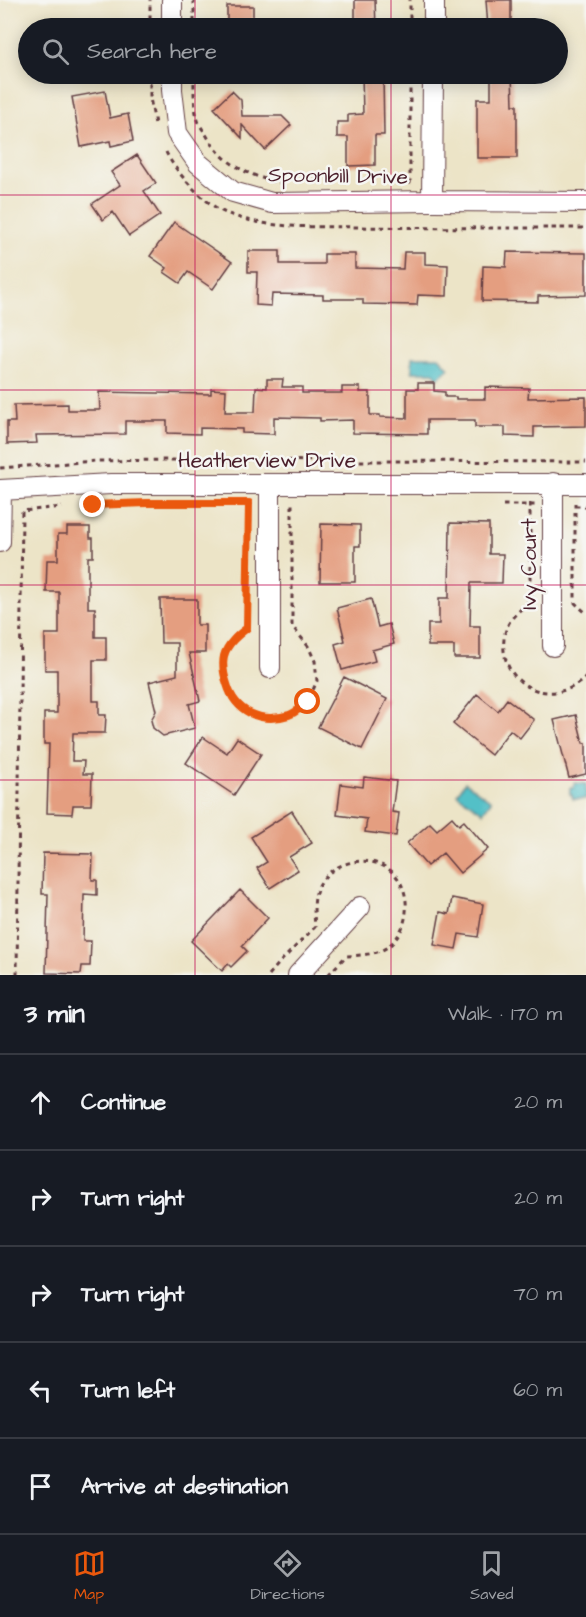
<!DOCTYPE html>
<html lang="en">
<head>
<meta charset="utf-8">
<style>
  :root { --surface:#171b24; --page:#242831; --text:#f1f3f6; --muted:#9ea1a6; --line:#363941; --accent:#ea580c }
  body { margin:0; font-family:"Architects Daughter",sans-serif; background:var(--page); color:var(--text) }
  .stop { position:absolute; width:18px; height:18px; margin:-14px; border:4px solid #ea580c; border-radius:50%; background:#fff }
  .stop.end { background:#ea580c; border-color:#fff; box-shadow:0 2px 6px #0008 }
  .list { margin:0; padding:0; list-style:none }
  h2 { display:flex; justify-content:space-between; align-items:center; height:78px; margin:0; padding:0 24px; font-size:26px }
  h2 small { font-size:20px; font-weight:400; color:var(--muted) }
  .list li { display:grid; grid-template-columns:39px 1fr auto; gap:18px; align-items:center; box-sizing:border-box; height:96px; padding:0 24px; border-top:2px solid var(--line) }
  .list b { display:block; font-size:22px; white-space:nowrap }
  .list em { font-size:20px; font-style:normal; color:var(--muted) }
  .icon { flex:none; width:33px; height:33px; fill:none; stroke:currentColor; stroke-width:2; stroke-linecap:round; stroke-linejoin:round }
  .map { position:relative; flex:none; width:586px; height:975px; overflow:hidden }
  .search { position:absolute; background:var(--surface); box-shadow:0 3px 15px #0003; left:18px; right:18px; top:18px; height:66px; display:flex; align-items:center; gap:15px; box-sizing:border-box; padding:0 21px; border-radius:33px; color:var(--muted); font-size:22px }
  .sheet { height:558px; background:var(--surface) }
  nav { display:flex; justify-content:space-around; align-items:center; box-sizing:border-box; height:84px; border-top:2px solid var(--line); background:var(--surface); font-size:16px; color:var(--muted) }
  nav a { display:grid; justify-items:center; gap:3px }
  nav .on { color:var(--accent) }
  .map>svg:first-child { display:block }
</style>
</head>
<body>
<div class="map">
<svg width="586" height="975" viewBox="0 0 586 975">
  <rect width="100%" height="100%" fill="#f6f6f2"/>
  <filter id="ink" filterUnits="userSpaceOnUse"><feTurbulence type="fractalNoise" baseFrequency=".0167" numOctaves="2"/><feDisplacementMap in="SourceGraphic" scale="12" xChannelSelector="R" yChannelSelector="G"/><feConvolveMatrix kernelMatrix="1 2 1 2 8 2 1 2 1" color-interpolation-filters="sRGB"/></filter>
  <filter id="wash" filterUnits="userSpaceOnUse"><feTurbulence type="fractalNoise" baseFrequency=".008" numOctaves="4" result="noise"/><feDisplacementMap in="SourceGraphic" scale="24" xChannelSelector="R" yChannelSelector="G"/><feGaussianBlur stdDeviation="1.35" result="paint"/><feColorMatrix in="noise" values="0 0 0 0 0 0 0 0 0 0 0 0 0 0 0 0 0 1.4 0 .05"/><feComposite in="paint" operator="in"/></filter>
  <g filter="url(#wash)">
    <rect width="100%" height="100%" fill="#ece4c7"/>
    <path fill="#52c0c7" stroke="#4e7079" stroke-width="1.5" d="M 412,357 L 439,357 L 449,368 L 438,378 L 433,372 L 412,372 Z
      M 465,782 L 491,801 L 483,812 L 457,794 Z
      M 574,783 L 586,784 L 586,799 L 573,799 L 572,795 L 570,794 L 570,788 L 574,788 Z"/>
    <g id="blocks">
      <path fill="#e49e80" d="M 355,0 L 375,0 L 376,28 L 355,28 Z
        M 486,0 L 511,0 L 511,28 L 488,28 Z
        M 227,6 L 253,6 L 253,28 L 227,28 Z
        M 362,74 L 383,74 L 384,135 L 375,135 L 375,165 L 348,166 L 348,137 L 337,137 L 337,122 L 348,122 L 348,115 L 363,114 Z
        M 491,74 L 512,74 L 513,105 L 517,105 L 517,158 L 477,158 L 477,99 L 491,99 Z
        M 105,91 L 110,118 L 128,114 L 133,141 L 111,146 L 110,141 L 81,147 L 72,97 Z
        M 232,91 L 241,100 L 242,116 L 282,116 L 291,125 L 265,150 L 242,125 L 242,138 L 214,108 Z
        M 137,155 L 156,183 L 144,191 L 160,215 L 129,236 L 113,212 L 103,220 L 92,204 L 120,185 L 111,172 Z
        M 174,222 L 232,262 L 213,289 L 188,272 L 180,283 L 164,272 L 167,268 L 150,256 Z
        M 248,251 L 280,251 L 280,264 L 324,264 L 324,254 L 355,254 L 355,268 L 403,269 L 404,252 L 425,252 L 425,264 L 448,265 L 447,296 L 418,295 L 417,305 L 363,304 L 363,299 L 323,299 L 323,295 L 272,294 L 271,306 L 256,305 L 257,272 L 248,272 Z
        M 507,252 L 586,253 L 586,295 L 538,296 L 538,302 L 482,301 L 483,266 L 506,267 Z
        M 267,379 L 283,379 L 282,387 L 302,387 L 302,393 L 342,393 L 342,387 L 360,387 L 360,392 L 370,392 L 370,415 L 380,415 L 380,417 L 407,418 L 407,389 L 418,389 L 418,383 L 434,383 L 434,391 L 445,392 L 445,397 L 456,397 L 456,399 L 485,399 L 485,387 L 529,388 L 528,398 L 586,397 L 586,426 L 534,427 L 534,437 L 505,436 L 505,427 L 475,427 L 475,420 L 427,420 L 427,434 L 353,433 L 353,420 L 320,421 L 320,418 L 274,417 L 274,434 L 242,433 L 242,429 L 200,428 L 200,434 L 167,433 L 167,421 L 125,421 L 125,434 L 36,435 L 37,443 L 7,444 L 7,422 L 15,422 L 14,405 L 68,404 L 68,410 L 100,410 L 99,392 L 211,394 L 211,389 L 226,390 L 225,412 L 255,412 L 256,387 L 267,388 Z
        M 450,523 L 489,524 L 489,554 L 503,554 L 502,583 L 471,583 L 470,626 L 480,626 L 480,658 L 454,658 L 454,646 L 428,646 L 428,624 L 439,624 L 439,598 L 449,598 Z
        M 321,524 L 360,525 L 360,546 L 355,546 L 355,582 L 320,582 Z
        M 67,527 L 90,527 L 90,538 L 93,538 L 93,557 L 88,557 L 88,608 L 95,608 L 95,637 L 106,637 L 106,660 L 93,660 L 93,701 L 99,701 L 99,715 L 106,715 L 105,733 L 73,733 L 72,761 L 84,761 L 83,774 L 92,774 L 91,805 L 73,805 L 72,814 L 47,813 L 49,744 L 44,744 L 44,713 L 57,713 L 57,670 L 45,670 L 45,634 L 59,634 L 59,592 L 46,592 L 47,560 L 58,560 L 58,534 L 67,534 Z
        M 160,599 L 197,599 L 197,625 L 205,625 L 205,653 L 189,653 L 200,701 L 189,704 L 195,728 L 163,736 L 153,728 L 151,720 L 156,711 L 149,682 L 177,675 L 177,643 L 161,643 Z
        M 371,599 L 378,627 L 389,624 L 394,644 L 372,650 L 375,661 L 342,670 L 335,644 L 345,641 L 337,608 Z
        M 344,677 L 387,699 L 362,749 L 318,727 Z
        M 477,694 L 498,711 L 507,699 L 534,720 L 520,738 L 510,730 L 491,755 L 453,724 Z
        M 576,715 L 583,743 L 586,743 L 586,774 L 569,778 L 554,720 Z
        M 203,737 L 227,753 L 237,738 L 261,754 L 234,795 L 186,763 Z
        M 364,777 L 396,781 L 392,812 L 399,813 L 396,836 L 365,832 L 367,819 L 337,815 L 341,784 L 363,787 Z
        M 292,811 L 312,843 L 289,857 L 298,870 L 270,888 L 257,868 L 267,862 L 251,837 Z
        M 452,817 L 459,825 L 464,821 L 488,849 L 460,873 L 443,853 L 427,866 L 407,843 L 430,823 L 437,830 Z
        M 43,853 L 93,854 L 92,880 L 97,880 L 97,895 L 84,894 L 83,941 L 91,941 L 90,966 L 82,966 L 81,974 L 46,973 L 48,894 L 42,894 Z
        M 240,890 L 268,918 L 242,946 L 247,951 L 231,967 L 228,964 L 222,971 L 191,941 Z
        M 452,898 L 483,904 L 478,937 L 459,934 L 456,949 L 434,945 L 440,912 L 449,914 Z"/>
    </g>
  </g>
  <g filter="url(#ink)">
    <use href="#blocks" fill-opacity="0" stroke="#623d42" stroke-width="1.5"/>
    <g fill="none" stroke-linecap="round" stroke-linejoin="round">
      <defs>
        <path id="minor" d="M 172,28 L 172,0
          M 434,28 L 434,0
          M 172,74 L 172,90 L 177,133 L 198,163 L 233,192 L 272,203 L 432,201 L 586,202
          M 432,201 L 433,74
          M 553,483 L 553,646
          M 270,484 L 270,668
          M 0,490 L 111,484 L 586,484
          M 0,542 L 1,490
          M 298,975 L 360,907"/>
      </defs>
      <use href="#minor" stroke="#623d42" stroke-width="22"/>
      <path stroke="#623d42" stroke-width="3" stroke-dasharray="4.5 4.5" stroke-linecap="butt" d="M 194,0 L 194,28
        M 150,28 L 150,0
        M 410,28 L 410,0
        M 150,74 L 150,98 L 155,124
        M 194,74 C 194,88 193,106 198,120 C 199,125 204,131 207,136 C 224,165 248,175 279,183
        M 166,152 C 175,172 206,205 226,213 C 267,230 314,226 357,227 C 434,228 510,228 586,228
        M 409,183 L 410,183 L 410,74
        M 0,468 L 96,461 L 166,460 L 586,462
        M 249,503 L 247,629 L 235,637 L 224,655 L 224,673 L 230,694 L 238,706 L 251,714 L 270,719 L 291,714 L 308,701 L 317,681 L 315,661 L 308,646 L 292,626 L 292,503
        M 530,503 L 530,596 C 528,606 522,607 516,614 C 509,621 505,629 504,639 C 499,686 553,710 586,677
        M 575,503 L 575,603 L 586,613
        M 503,505 L 535,505
        M 575,506 L 586,506
        M 17,975 L 22,511 L 62,507
        M 269,975 L 280,962 L 315,927 C 314,915 313,901 317,890 C 327,862 368,852 391,871 C 412,888 411,927 390,945 C 378,955 362,955 346,956 L 328,975"/>
      <use href="#minor" stroke="#fff" stroke-width="20"/>
    </g>
  </g>
  <g fill="none" stroke-linecap="round" stroke-linejoin="round" filter="url(#ink)">
    <path stroke="#ea580c" stroke-width="8" d="M 93,505 L 147,503 L 249,503 L 247,628 C 238,635 227,644 224,656 C 222,665 224,675 227,684 C 235,712 261,724 289,715 C 296,713 302,706 308,702"/>
  </g>
  <path fill="none" stroke="#c2185b" stroke-width="1.5" stroke-opacity="0.55" d="M 195,0 L 195,28M 391,0 L 391,28M 195,74 L 195,975M 391,74 L 391,975M 0,195 L 586,195M 0,390 L 586,390M 0,585 L 586,585M 0,780 L 586,780"/>
  <g text-anchor="middle" dominant-baseline="central" stroke-width="5" stroke-linejoin="round" paint-order="stroke">
    <g font-size="21" fill="#4a1f2b" stroke="#f6f6f2">
      <text transform="translate(338 176) rotate(1)">Spoonbill Drive</text>
      <text x="267" y="460">Heatherview Drive</text>
      <text transform="translate(529 564) rotate(-90)">Ivy Court</text>
    </g>
  </g>
</svg>
<div class="stop" style="left:308px;top:702px"></div>
<div class="stop end" style="left:93px;top:505px"></div>
<div class="search"><svg class="icon" aria-label="search" viewBox="0 0 24 24"><circle cx="10" cy="10" r="6"/><path d="M15 15l6 6"/></svg>Search here</div>
</div>
<section class="sheet">
<h2>3 min<small>Walk · 170 m</small></h2>
<ul class="list">
<li><svg class="icon" aria-label="ahead" viewBox="0 0 24 24"><path d="M12 20V5M6 11l6-6 6 6"/></svg><div><b>Continue</b></div><em>20 m</em></li>
<li><svg class="icon" aria-label="right" viewBox="0 0 24 24"><path d="M7 20v-9h11M14 6l5 5-5 5"/></svg><div><b>Turn right</b></div><em>20 m</em></li>
<li><svg class="icon" aria-label="right" viewBox="0 0 24 24"><path d="M7 20v-9h11M14 6l5 5-5 5"/></svg><div><b>Turn right</b></div><em>70 m</em></li>
<li><svg class="icon" aria-label="left" viewBox="0 0 24 24"><path d="M17 20v-9H6M10 6l-5 5 5 5"/></svg><div><b>Turn left</b></div><em>60 m</em></li>
<li><svg class="icon" aria-label="arrive" viewBox="0 0 24 24"><path d="M6 21V4h12l-3 4 3 4H6"/></svg><div><b>Arrive at destination</b></div></li>
</ul>
</section>
<nav>
<a class="on"><svg class="icon" aria-label="map" viewBox="0 0 24 24"><path d="M3 6l6-2 6 2 6-2v14l-6 2-6-2-6 2zM9 4v14M15 6v14"/></svg>Map</a>
<a><svg class="icon" aria-label="directions" viewBox="0 0 24 24"><path d="M12 3l9 9-9 9-9-9zM9 14v-3h6M13 9l2 2-2 2"/></svg>Directions</a>
<a><svg class="icon" aria-label="saved" viewBox="0 0 24 24"><path d="M7 4h10v16l-5-4-5 4z"/></svg>Saved</a>
</nav>
</body>
</html>
